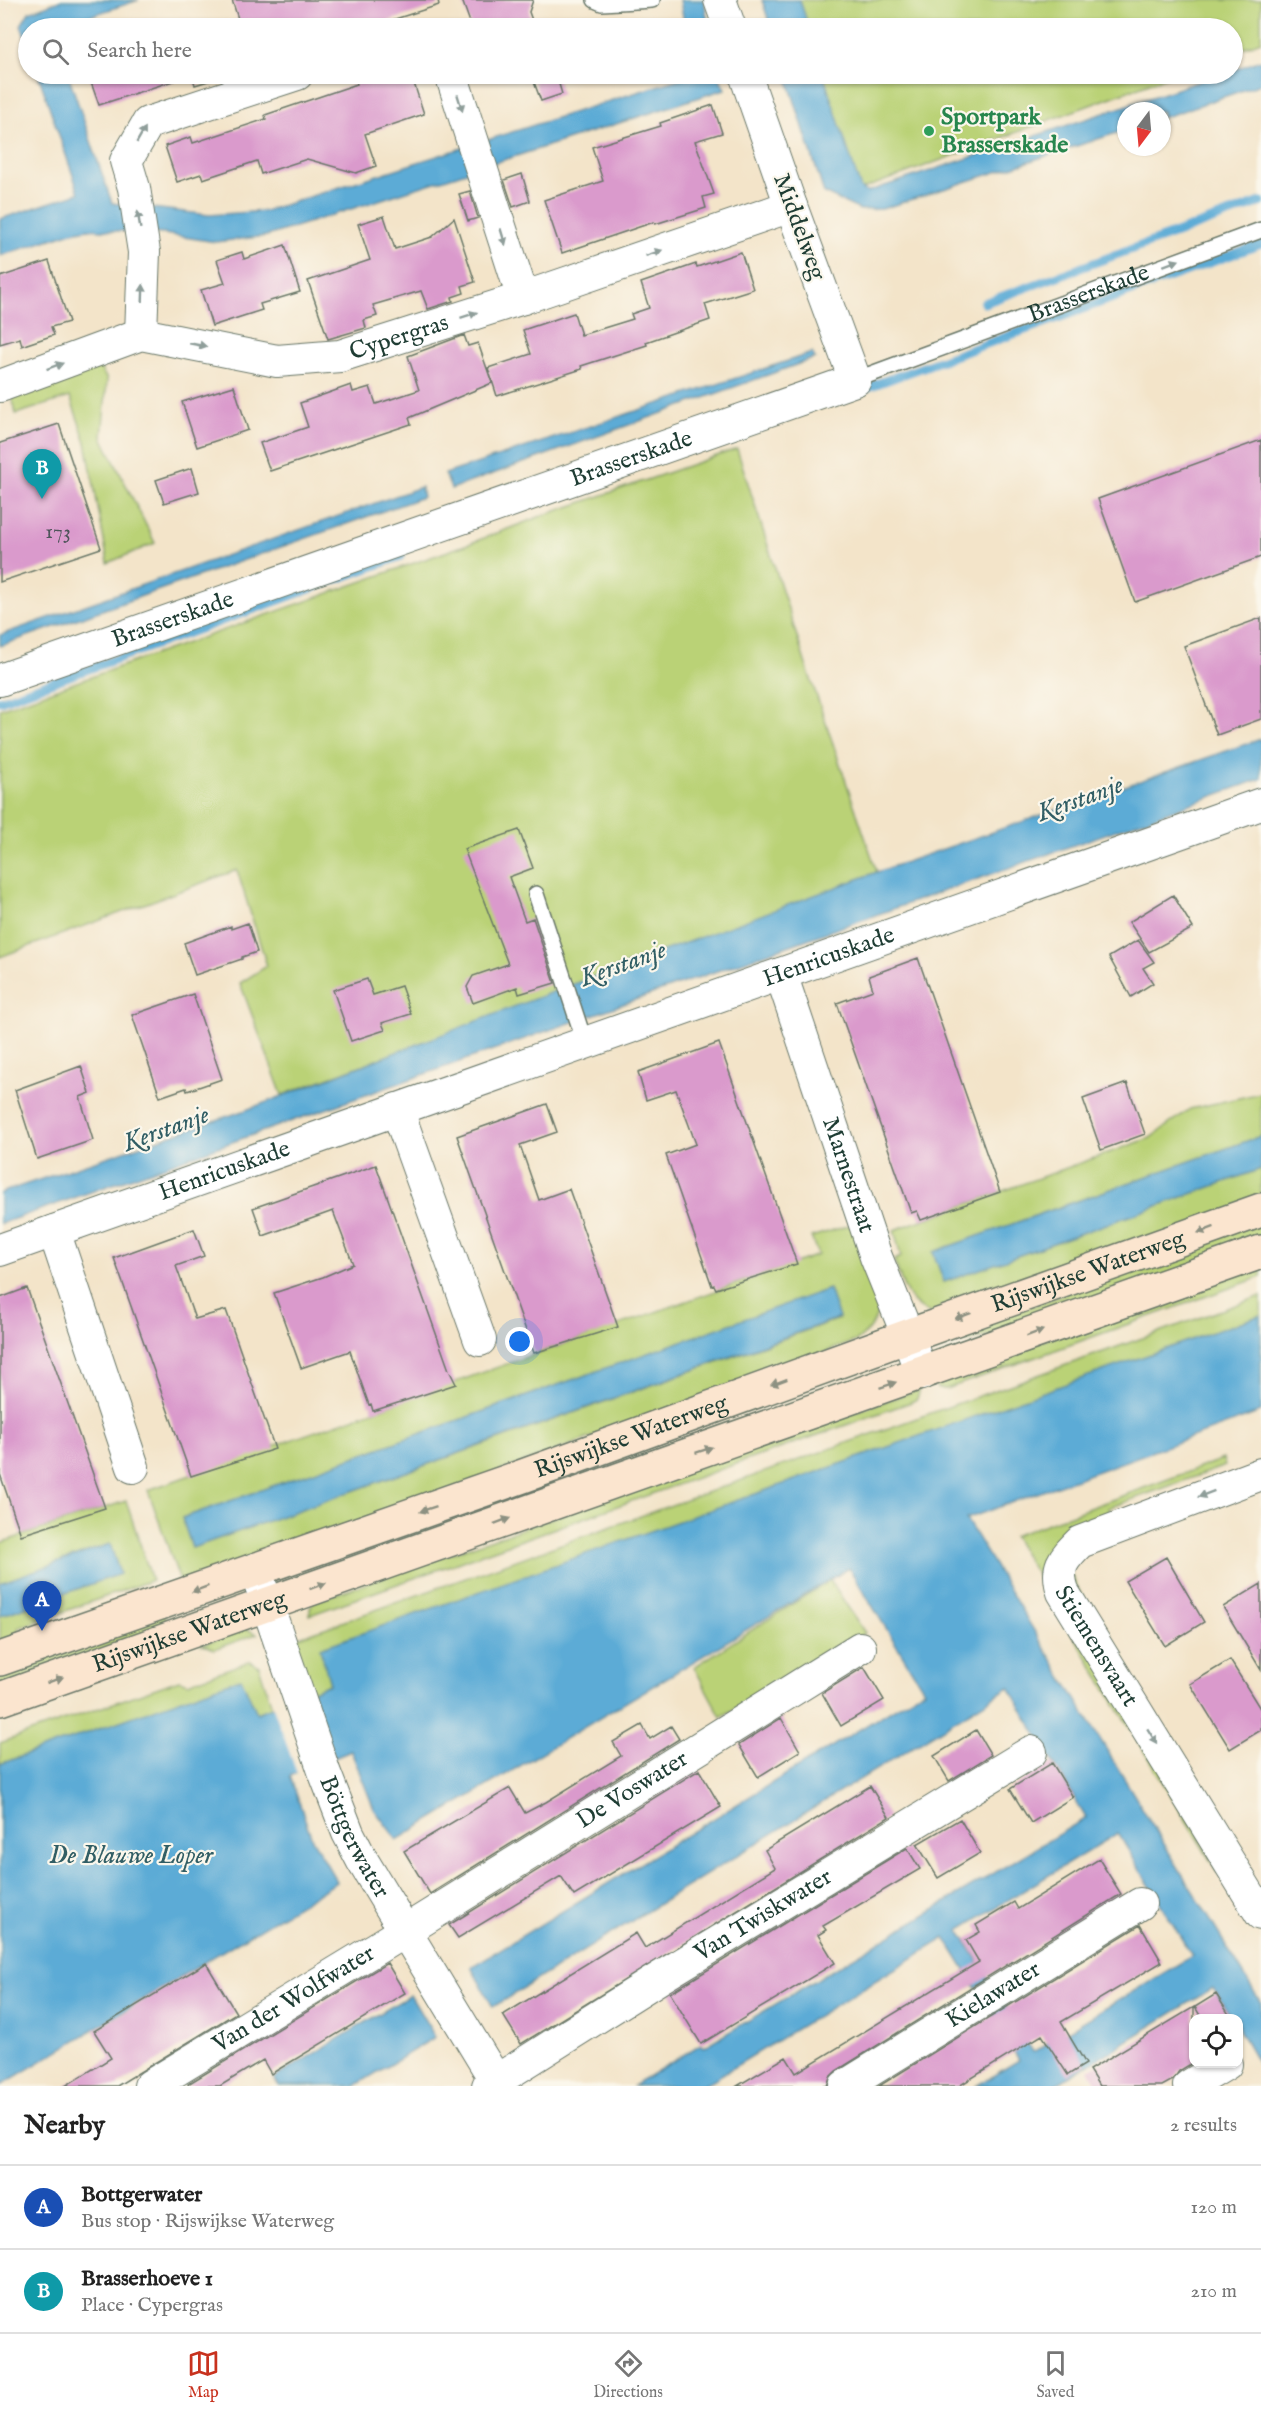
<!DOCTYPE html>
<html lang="en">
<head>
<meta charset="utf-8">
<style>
  :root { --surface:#fff; --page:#f2f2f2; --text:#222; --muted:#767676; --line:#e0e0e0; --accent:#c8321e }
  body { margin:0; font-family:"IM FELL English",serif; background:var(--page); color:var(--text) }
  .controls { position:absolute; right:18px; bottom:18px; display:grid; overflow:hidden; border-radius:12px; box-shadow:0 2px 4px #0004 }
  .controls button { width:54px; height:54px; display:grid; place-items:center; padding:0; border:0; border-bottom:2px solid var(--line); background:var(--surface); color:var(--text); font:30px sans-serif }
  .compass { position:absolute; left:1117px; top:102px; width:54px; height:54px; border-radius:50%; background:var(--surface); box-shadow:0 2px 4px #0004; rotate:196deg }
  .you { position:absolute; left:520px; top:1342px; width:21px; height:21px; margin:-15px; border:4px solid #fff; border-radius:50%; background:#1a73e8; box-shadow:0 0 0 9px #1a73e833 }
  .badge { display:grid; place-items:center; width:39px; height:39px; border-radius:50%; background:var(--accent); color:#fff; font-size:20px; font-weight:700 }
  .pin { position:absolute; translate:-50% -50px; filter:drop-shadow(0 2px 3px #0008) }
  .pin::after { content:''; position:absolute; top:32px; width:21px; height:18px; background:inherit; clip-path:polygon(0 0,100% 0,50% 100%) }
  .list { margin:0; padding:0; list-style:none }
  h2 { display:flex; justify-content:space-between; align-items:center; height:78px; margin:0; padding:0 24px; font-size:26px }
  h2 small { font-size:20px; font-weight:400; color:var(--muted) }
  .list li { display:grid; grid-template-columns:39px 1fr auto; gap:18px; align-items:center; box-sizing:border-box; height:84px; padding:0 24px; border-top:2px solid var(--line) }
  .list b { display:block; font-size:22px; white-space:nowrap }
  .list p { margin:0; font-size:20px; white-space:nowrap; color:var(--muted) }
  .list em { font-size:20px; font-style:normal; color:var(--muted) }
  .icon { flex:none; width:33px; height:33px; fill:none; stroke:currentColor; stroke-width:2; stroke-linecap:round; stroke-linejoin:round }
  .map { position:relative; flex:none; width:1261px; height:2086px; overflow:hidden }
  .search { position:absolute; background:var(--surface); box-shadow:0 2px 4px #0004; left:18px; right:18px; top:18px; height:66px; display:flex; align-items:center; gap:15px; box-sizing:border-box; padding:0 21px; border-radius:33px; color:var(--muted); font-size:22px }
  .sheet { height:246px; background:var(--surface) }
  nav { display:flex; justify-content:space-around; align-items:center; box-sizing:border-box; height:84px; border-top:2px solid var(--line); background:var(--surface); font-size:16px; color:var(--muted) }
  nav a { display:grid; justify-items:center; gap:3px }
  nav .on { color:var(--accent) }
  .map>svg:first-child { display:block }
</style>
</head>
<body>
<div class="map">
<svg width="1261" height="2086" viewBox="0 0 1261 2086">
  <rect width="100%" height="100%" fill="#fbf7ec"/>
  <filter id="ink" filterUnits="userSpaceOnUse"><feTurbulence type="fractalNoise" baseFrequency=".0167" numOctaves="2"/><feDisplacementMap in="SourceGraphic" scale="12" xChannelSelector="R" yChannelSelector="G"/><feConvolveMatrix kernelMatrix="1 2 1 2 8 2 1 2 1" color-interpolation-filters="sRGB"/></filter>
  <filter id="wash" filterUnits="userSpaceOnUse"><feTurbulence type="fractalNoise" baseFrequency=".008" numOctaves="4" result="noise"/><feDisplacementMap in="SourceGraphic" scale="24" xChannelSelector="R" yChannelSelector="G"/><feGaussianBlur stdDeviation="1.35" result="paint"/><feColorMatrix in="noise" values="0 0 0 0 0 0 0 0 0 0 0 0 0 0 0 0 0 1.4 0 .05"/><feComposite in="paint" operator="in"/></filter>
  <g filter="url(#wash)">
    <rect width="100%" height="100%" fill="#f3e4c9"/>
    <path fill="#bad276" stroke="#6c8855" stroke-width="1.5" fill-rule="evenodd" d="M 795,0 L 1261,0 L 1261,41 L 1233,52 L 1232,28 L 805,28 Z
      M 820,74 L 1174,74 L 860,190 Z
      M 98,363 L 107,380 L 102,437 L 155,543 L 108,563 L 86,442 L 70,397 L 16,414 L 11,393 Z
      M 737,449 L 806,665 L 877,872 L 282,1095 L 240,983 L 267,966 L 237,870 L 0,957 L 0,709 L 471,543 L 539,517 Z
      M 1261,1093 L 1261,1136 L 933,1252 L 944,1282 L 1261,1169 L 1261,1204 L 933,1314 C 906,1306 903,1284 894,1260 L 901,1257 L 894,1230 L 1150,1138 L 1190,1109 Z
      M 1261,1219 L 1261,1244 L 968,1342 L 943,1340 Z
      M 854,1224 L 879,1305 C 877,1320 870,1330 858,1340 L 182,1587 L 148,1490 L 818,1255 L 811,1237 ZM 829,1289 L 839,1319 L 192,1548 L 182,1518 Z
      M 1261,1259 L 1261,1277 L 946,1389 L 938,1389 L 933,1382 Z
      M 1261,1296 L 1261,1315 L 321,1648 L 330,1684 L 311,1692 L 291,1640 Z
      M 920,1389 L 917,1399 L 911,1402 L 310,1615 L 310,1608 L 313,1602 Z
      M 1223,1459 L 1225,1466 L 1108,1508 L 1113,1518 L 1057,1545 L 1218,1873 L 1013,1536 Z
      M 126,1501 L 152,1580 L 18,1628 L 23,1643 L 0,1651 L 0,1616 L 120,1574 L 110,1544 L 0,1583 L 0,1543 Z
      M 830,1580 L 865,1633 L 721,1717 L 694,1667 Z
      M 163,1610 L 170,1631 L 0,1691 L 0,1667 Z
      M 245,1628 L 257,1634 L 215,1649 L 202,1645 Z
      M 250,1661 L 259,1666 L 272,1707 L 257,1713 L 240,1679 L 0,1764 L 0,1743 L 179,1680 L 188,1683 Z"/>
    <path fill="#5cabd6" stroke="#3e7485" stroke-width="1.5" d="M 62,0 L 139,0 L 53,28 L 28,28 L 28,46 L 21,25 L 29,12 Z
      M 680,0 L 704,0 L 709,28 L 685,28 Z
      M 762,0 L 800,0 L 809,28 L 771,28 Z
      M 1261,60 L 1261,84 L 1162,118 L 1162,111 L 1126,111 L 1126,130 L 882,209 L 860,210 L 824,193 L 786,74 L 823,74 L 861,189 L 867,192 L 1221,74 L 1232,74 L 1233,70 Z
      M 38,74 L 68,74 L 112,203 L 209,215 L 265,211 L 694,74 L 718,74 L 725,89 L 267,236 L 216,242 L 164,234 L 88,229 L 72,232 L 0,256 L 0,219 L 79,193 Z
      M 812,353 L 815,358 L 451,489 L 445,474 Z
      M 421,487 L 423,497 L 0,646 L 0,635 Z
      M 1261,739 L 1261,779 L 0,1224 L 0,1193 L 246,1110 L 555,991 L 877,872 Z
      M 1261,1136 L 1261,1169 L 944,1282 L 933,1252 Z
      M 829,1289 L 839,1318 L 192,1548 L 182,1518 Z
      M 1261,1315 L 1261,1412 L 966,1519 L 1261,2003 L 1261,2068 L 1239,2030 L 1238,2018 L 1232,2018 L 1213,1988 L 1054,2086 L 976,2086 L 1019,2060 L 990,2010 L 1003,2002 L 1033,2052 L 1192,1956 L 1118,1833 L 959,1930 L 989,1980 L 976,1988 L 945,1938 L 703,2086 L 633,2086 L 701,2044 L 704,2047 L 1086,1818 L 1009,1687 L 493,2007 L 471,1967 L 924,1690 L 849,1568 L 397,1840 L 374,1809 L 351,1751 L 290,1776 L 312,1839 L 337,1882 L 0,2086 L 0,1764 L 241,1678 L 257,1713 L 330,1684 L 320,1648 Z
      M 110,1544 L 120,1574 L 0,1616 L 0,1583 Z
      M 410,1995 L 435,2037 L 355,2086 L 279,2086 L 274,2078 Z"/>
    <path fill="#f3e4c9" d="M 309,1689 L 335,1761 L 298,1776 L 272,1704 Z"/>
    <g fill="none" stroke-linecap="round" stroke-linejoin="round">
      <path stroke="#5cabd6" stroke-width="9" d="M 984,303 L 1261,202
        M 860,390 L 1261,244
        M 0,701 L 401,556"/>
    </g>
    <g id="blocks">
      <path fill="#da9acc" d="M 232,0 L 438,0 L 439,5 L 367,28 L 241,28 Z
        M 462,0 L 533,0 L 529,12 L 533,23 L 521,28 L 472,28 Z
        M 88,74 L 178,74 L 179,79 L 99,105 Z
        M 192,74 L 231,74 L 195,85 Z
        M 373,74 L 411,74 L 424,114 L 365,134 L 376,166 L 356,173 L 307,159 L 261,174 L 257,161 L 203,179 L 201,174 L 177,182 L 165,146 L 191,137 L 193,143 L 266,119 L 265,115 L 357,84 L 355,79 Z
        M 531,74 L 556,74 L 562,94 L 541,101 Z
        M 713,105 L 722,133 L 695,141 L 714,194 L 703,197 L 706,208 L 655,224 L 654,222 L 562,253 L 544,200 L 603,181 L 592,147 L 661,126 L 660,123 Z
        M 522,174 L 530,201 L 513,207 L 504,180 Z
        M 470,191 L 478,218 L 468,221 L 459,194 Z
        M 384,216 L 395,249 L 432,237 L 454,218 L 475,282 L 462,286 L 464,293 L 452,297 L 453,301 L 428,309 L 421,291 L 373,305 L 377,316 L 364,320 L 366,328 L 328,339 L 308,281 L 370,260 L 358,224 Z
        M 285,245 L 300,292 L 260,304 L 262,310 L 212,326 L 201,290 L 225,283 L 217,260 L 242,252 L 244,259 Z
        M 741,252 L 753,289 L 705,304 L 710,320 L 646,342 L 647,345 L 581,366 L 582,369 L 497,396 L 488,368 L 531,354 L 523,330 L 574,313 L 581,335 L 633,319 L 631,314 L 649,308 L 641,283 L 696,264 L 697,267 Z
        M 49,261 L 69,322 L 51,327 L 54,335 L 27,344 L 22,346 L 20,338 L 0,344 L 0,277 Z
        M 464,335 L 468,346 L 478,343 L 492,383 L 409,418 L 411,424 L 270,471 L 260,443 L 308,427 L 300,403 L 351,385 L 353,392 L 370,387 L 376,404 L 419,390 L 408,356 Z
        M 234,386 L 248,430 L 197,447 L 182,402 Z
        M 59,424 L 101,548 L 0,582 L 0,443 Z
        M 1261,440 L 1261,557 L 1135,602 L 1098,499 Z
        M 192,468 L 199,492 L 164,503 L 156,480 Z
        M 1261,618 L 1261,719 L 1217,735 L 1184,646 Z
        M 519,830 L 533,868 L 509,877 L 525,921 L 533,918 L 555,983 L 519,994 L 517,987 L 473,1003 L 467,987 L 473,976 L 508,964 L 464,849 Z
        M 1173,895 L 1193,928 L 1149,952 L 1129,922 Z
        M 248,923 L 257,952 L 242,957 L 242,959 L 195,975 L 184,943 L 231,926 L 231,929 Z
        M 1138,940 L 1154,962 L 1143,968 L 1153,983 L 1131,997 L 1109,957 Z
        M 918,958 L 1000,1192 L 921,1220 L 917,1211 L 911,1213 L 837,1003 L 873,990 L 869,976 Z
        M 367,979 L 373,995 L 401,986 L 411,1014 L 382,1023 L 385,1030 L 351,1041 L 333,990 Z
        M 193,994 L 222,1079 L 187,1091 L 186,1088 L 160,1097 L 132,1015 Z
        M 719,1043 L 797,1264 L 716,1289 L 714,1285 L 712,1286 L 666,1155 L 696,1144 L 676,1090 L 646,1100 L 638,1072 Z
        M 81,1066 L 90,1093 L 80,1097 L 93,1140 L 37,1159 L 15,1090 Z
        M 1127,1083 L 1145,1134 L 1101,1150 L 1083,1099 Z
        M 547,1104 L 557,1132 L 520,1145 L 539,1200 L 569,1189 L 618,1327 L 534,1353 L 457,1136 Z
        M 376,1165 L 449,1370 L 456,1384 L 373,1411 L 371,1404 L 369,1405 L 350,1351 L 301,1368 L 274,1293 L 323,1277 L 353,1264 L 333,1211 L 263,1236 L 253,1208 Z
        M 194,1229 L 204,1256 L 176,1266 L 195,1319 L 226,1310 L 275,1449 L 191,1476 L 114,1258 Z
        M 27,1288 L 105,1508 L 21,1535 L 0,1474 L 0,1298 Z
        M 1166,1557 L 1204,1622 L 1165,1646 L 1125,1581 Z
        M 1261,1584 L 1261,1670 L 1223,1607 Z
        M 1230,1660 L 1261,1710 L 1261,1730 L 1230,1749 L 1190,1684 Z
        M 864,1667 L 884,1700 L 841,1726 L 822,1693 Z
        M 781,1718 L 800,1751 L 758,1777 L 739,1745 Z
        M 642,1725 L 650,1739 L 671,1726 L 679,1739 L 430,1894 L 404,1851 L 510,1788 L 525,1813 L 546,1802 L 621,1756 L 613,1742 Z
        M 976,1730 L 991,1755 L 949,1781 L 934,1756 Z
        M 1052,1763 L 1073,1797 L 1031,1823 L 1010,1789 Z
        M 699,1770 L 721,1807 L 574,1896 L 561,1876 L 458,1938 L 449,1925 Z
        M 870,1786 L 889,1817 L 521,2044 L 503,2015 L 636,1933 L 645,1948 L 775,1868 L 765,1850 Z
        M 960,1819 L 980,1853 L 938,1878 L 917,1844 Z
        M 907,1848 L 920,1869 L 823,1926 L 826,1930 L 818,1935 L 835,1963 L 701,2044 L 670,1993 Z
        M 1099,1859 L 1121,1894 L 836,2071 L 830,2077 L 827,2086 L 737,2086 L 786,2057 L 796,2073 L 979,1962 L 966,1940 L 980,1932 L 976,1925 L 1014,1902 L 1018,1909 Z
        M 1140,1925 L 1162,1962 L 1061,2022 L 1086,2064 L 1068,2075 L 1042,2035 L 959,2086 L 879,2086 Z
        M 206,1963 L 236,2013 L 117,2086 L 65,2086 L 111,2058 L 94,2031 Z
        M 387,1963 L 405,1993 L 271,2074 L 263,2060 L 220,2086 L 189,2086 L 188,2084 Z
        M 1216,1994 L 1230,2016 L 1231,2019 L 1202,2019 L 1195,2007 Z
        M 1194,2007 L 1194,2062 L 1179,2071 L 1173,2080 L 1162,2086 L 1099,2086 L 1089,2070 Z"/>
    </g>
  </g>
  <g filter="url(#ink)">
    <use href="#blocks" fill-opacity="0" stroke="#697768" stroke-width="1.5"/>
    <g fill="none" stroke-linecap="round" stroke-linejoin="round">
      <defs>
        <g id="service">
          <path d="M 595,0 L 602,3 L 652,0"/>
          <path id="s1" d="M 855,380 L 1261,230"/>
          <path d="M 536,894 L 585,1043"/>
        </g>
        <g id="minor">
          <path d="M 720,0 L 730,28"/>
          <path d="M 451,74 L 523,298"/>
          <path d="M 141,334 L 144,252 L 134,188 L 126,161 L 148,123 L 297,74"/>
          <path id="s2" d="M 0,386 L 141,334 L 277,361 L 340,356 L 523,298 L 791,206"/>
          <path id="s3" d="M 0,680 L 855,380 L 791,206 L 745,74"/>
          <path id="s4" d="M 781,974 L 876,1257 L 908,1336 L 921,1374"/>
          <path d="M 397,1109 L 480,1340"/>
          <path d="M 54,1231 L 133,1467"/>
          <path id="s5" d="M 0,1250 L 1261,804"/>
          <path id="s6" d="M 1261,1474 L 1080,1542 C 1063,1559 1055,1567 1063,1592 L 1261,1914"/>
          <path id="s7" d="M 255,1569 L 324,1771 L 348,1833 L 362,1860 L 499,2086"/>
          <path id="s8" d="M 150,2086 L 405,1931 L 860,1648"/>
          <path id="s9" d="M 488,2086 L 661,1977 L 1031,1752"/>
          <path id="s10" d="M 845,2086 L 1140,1904"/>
          <path d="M 1189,2086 L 1226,2064"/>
        </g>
        <g id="secondary">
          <path id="s11" d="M 0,1659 L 523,1476 L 908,1336 L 1261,1210"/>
          <path id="s12" d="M 0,1699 L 1261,1252"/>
        </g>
      </defs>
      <use href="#service" stroke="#697768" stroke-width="18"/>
      <use href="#minor" stroke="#697768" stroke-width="34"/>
      <use href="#secondary" stroke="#697768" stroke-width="36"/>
      <use href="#service" stroke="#fff" stroke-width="15"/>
      <use href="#minor" stroke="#fff" stroke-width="32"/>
      <use href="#secondary" stroke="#fbe5cf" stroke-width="33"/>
    </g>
    <defs><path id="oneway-solid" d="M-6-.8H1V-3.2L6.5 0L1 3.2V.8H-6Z" transform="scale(1.5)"/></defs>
    <g fill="#8f9e9a">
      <use href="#oneway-solid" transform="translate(460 103) rotate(73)"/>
      <use href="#oneway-solid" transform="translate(141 135) rotate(-60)"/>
      <use href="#oneway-solid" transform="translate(139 220) rotate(-99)"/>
      <use href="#oneway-solid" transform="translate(503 237) rotate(73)"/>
      <use href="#oneway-solid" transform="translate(654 253) rotate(-19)"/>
      <use href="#oneway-solid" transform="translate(1171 263) rotate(-20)"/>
      <use href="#oneway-solid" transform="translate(143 293) rotate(-88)"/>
      <use href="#oneway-solid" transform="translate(469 315) rotate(-18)"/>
      <use href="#oneway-solid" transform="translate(198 345) rotate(11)"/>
      <use href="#oneway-solid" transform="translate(55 366) rotate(-20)"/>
      <use href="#oneway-solid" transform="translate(1206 1494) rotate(159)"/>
      <use href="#oneway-solid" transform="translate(1152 1736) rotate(58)"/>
    </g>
    <g fill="#8d9182">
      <use href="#oneway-solid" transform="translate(1206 1230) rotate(160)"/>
      <use href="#oneway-solid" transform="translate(963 1316) rotate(160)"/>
      <use href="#oneway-solid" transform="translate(1035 1333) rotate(-20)"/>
      <use href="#oneway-solid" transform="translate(779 1382) rotate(160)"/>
      <use href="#oneway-solid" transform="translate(888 1385) rotate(-19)"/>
      <use href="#oneway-solid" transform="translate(704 1450) rotate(-19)"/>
      <use href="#oneway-solid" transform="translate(428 1509) rotate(161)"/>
      <use href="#oneway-solid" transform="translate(502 1521) rotate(-20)"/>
      <use href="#oneway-solid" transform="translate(318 1586) rotate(-20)"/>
      <use href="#oneway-solid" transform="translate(200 1589) rotate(160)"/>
      <use href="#oneway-solid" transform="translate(55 1680) rotate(-20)"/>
    </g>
  </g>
  <circle fill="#2e9e5b" stroke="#fbf7ec" stroke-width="2" cx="929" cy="131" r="6"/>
  <g text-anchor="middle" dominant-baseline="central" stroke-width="4.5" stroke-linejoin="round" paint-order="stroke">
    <g font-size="21" fill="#4e545a">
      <text x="58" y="532">173</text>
    </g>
    <g font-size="24" font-weight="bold" fill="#27864d" stroke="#fbf7ec" text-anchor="start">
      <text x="941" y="117">Sportpark<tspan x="941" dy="28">Brasserskade</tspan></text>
    </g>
    <g font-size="24" fill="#1f3d34" stroke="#fbf7ec">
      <text transform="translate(799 227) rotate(70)">Middelweg</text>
      <text stroke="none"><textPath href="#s1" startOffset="249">Brasserskade</textPath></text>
      <text stroke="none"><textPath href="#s2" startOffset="414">Cypergras</textPath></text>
      <text stroke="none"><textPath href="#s3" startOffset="669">Brasserskade</textPath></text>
      <text stroke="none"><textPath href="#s3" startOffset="183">Brasserskade</textPath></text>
      <text stroke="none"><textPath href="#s5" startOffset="879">Henricuskade</textPath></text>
      <text stroke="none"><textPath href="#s5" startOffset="238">Henricuskade</textPath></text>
      <text stroke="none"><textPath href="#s4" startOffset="212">Marnestraat</textPath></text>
      <text stroke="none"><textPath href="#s11" startOffset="1155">Rijswijkse Waterweg</textPath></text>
      <text stroke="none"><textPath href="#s11" startOffset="669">Rijswijkse Waterweg</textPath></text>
      <text stroke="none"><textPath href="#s12" startOffset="201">Rijswijkse Waterweg</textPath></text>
      <text stroke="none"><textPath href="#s6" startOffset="314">Stiemensvaart</textPath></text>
      <text stroke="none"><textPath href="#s8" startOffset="566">De Voswater</textPath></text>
      <text stroke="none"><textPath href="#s7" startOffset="286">Böttgerwater</textPath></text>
      <text stroke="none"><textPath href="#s9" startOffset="324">Van Twiskwater</textPath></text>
      <text stroke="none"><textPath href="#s10" startOffset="174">Kielawater</textPath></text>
      <text stroke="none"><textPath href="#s8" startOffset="168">Van der Wolfwater</textPath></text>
    </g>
    <g font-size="26" font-style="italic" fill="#315e65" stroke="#fbf7ec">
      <text transform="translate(1080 799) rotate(-20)">Kerstanje</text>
      <text transform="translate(623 964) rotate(-20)">Kerstanje</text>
      <text transform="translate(166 1129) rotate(-20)">Kerstanje</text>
      <text x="131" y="1855">De Blauwe Loper</text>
    </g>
  </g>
</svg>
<div class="controls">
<button><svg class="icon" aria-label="locate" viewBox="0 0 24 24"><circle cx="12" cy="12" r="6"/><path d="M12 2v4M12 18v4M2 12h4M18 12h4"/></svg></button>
</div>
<svg class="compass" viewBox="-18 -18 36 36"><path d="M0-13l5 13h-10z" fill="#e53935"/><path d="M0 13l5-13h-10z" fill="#767676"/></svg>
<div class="you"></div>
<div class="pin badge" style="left:42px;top:1631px;background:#1a4fb4">A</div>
<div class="pin badge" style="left:42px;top:499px;background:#0f9aa8">B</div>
<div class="search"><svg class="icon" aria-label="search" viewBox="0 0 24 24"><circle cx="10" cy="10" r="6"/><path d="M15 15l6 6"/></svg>Search here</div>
</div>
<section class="sheet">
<h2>Nearby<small>2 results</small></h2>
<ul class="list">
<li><span class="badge" style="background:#1a4fb4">A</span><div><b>Bottgerwater</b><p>Bus stop · Rijswijkse Waterweg</p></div><em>120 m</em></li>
<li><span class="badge" style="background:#0f9aa8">B</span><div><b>Brasserhoeve 1</b><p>Place · Cypergras</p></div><em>210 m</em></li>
</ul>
</section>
<nav>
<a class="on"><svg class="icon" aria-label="map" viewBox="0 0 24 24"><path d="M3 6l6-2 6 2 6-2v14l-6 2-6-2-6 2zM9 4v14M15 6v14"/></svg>Map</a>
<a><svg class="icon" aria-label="directions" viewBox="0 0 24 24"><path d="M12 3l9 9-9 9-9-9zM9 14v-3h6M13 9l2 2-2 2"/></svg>Directions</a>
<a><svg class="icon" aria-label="saved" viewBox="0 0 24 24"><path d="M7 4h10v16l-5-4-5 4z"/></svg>Saved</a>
</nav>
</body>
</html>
